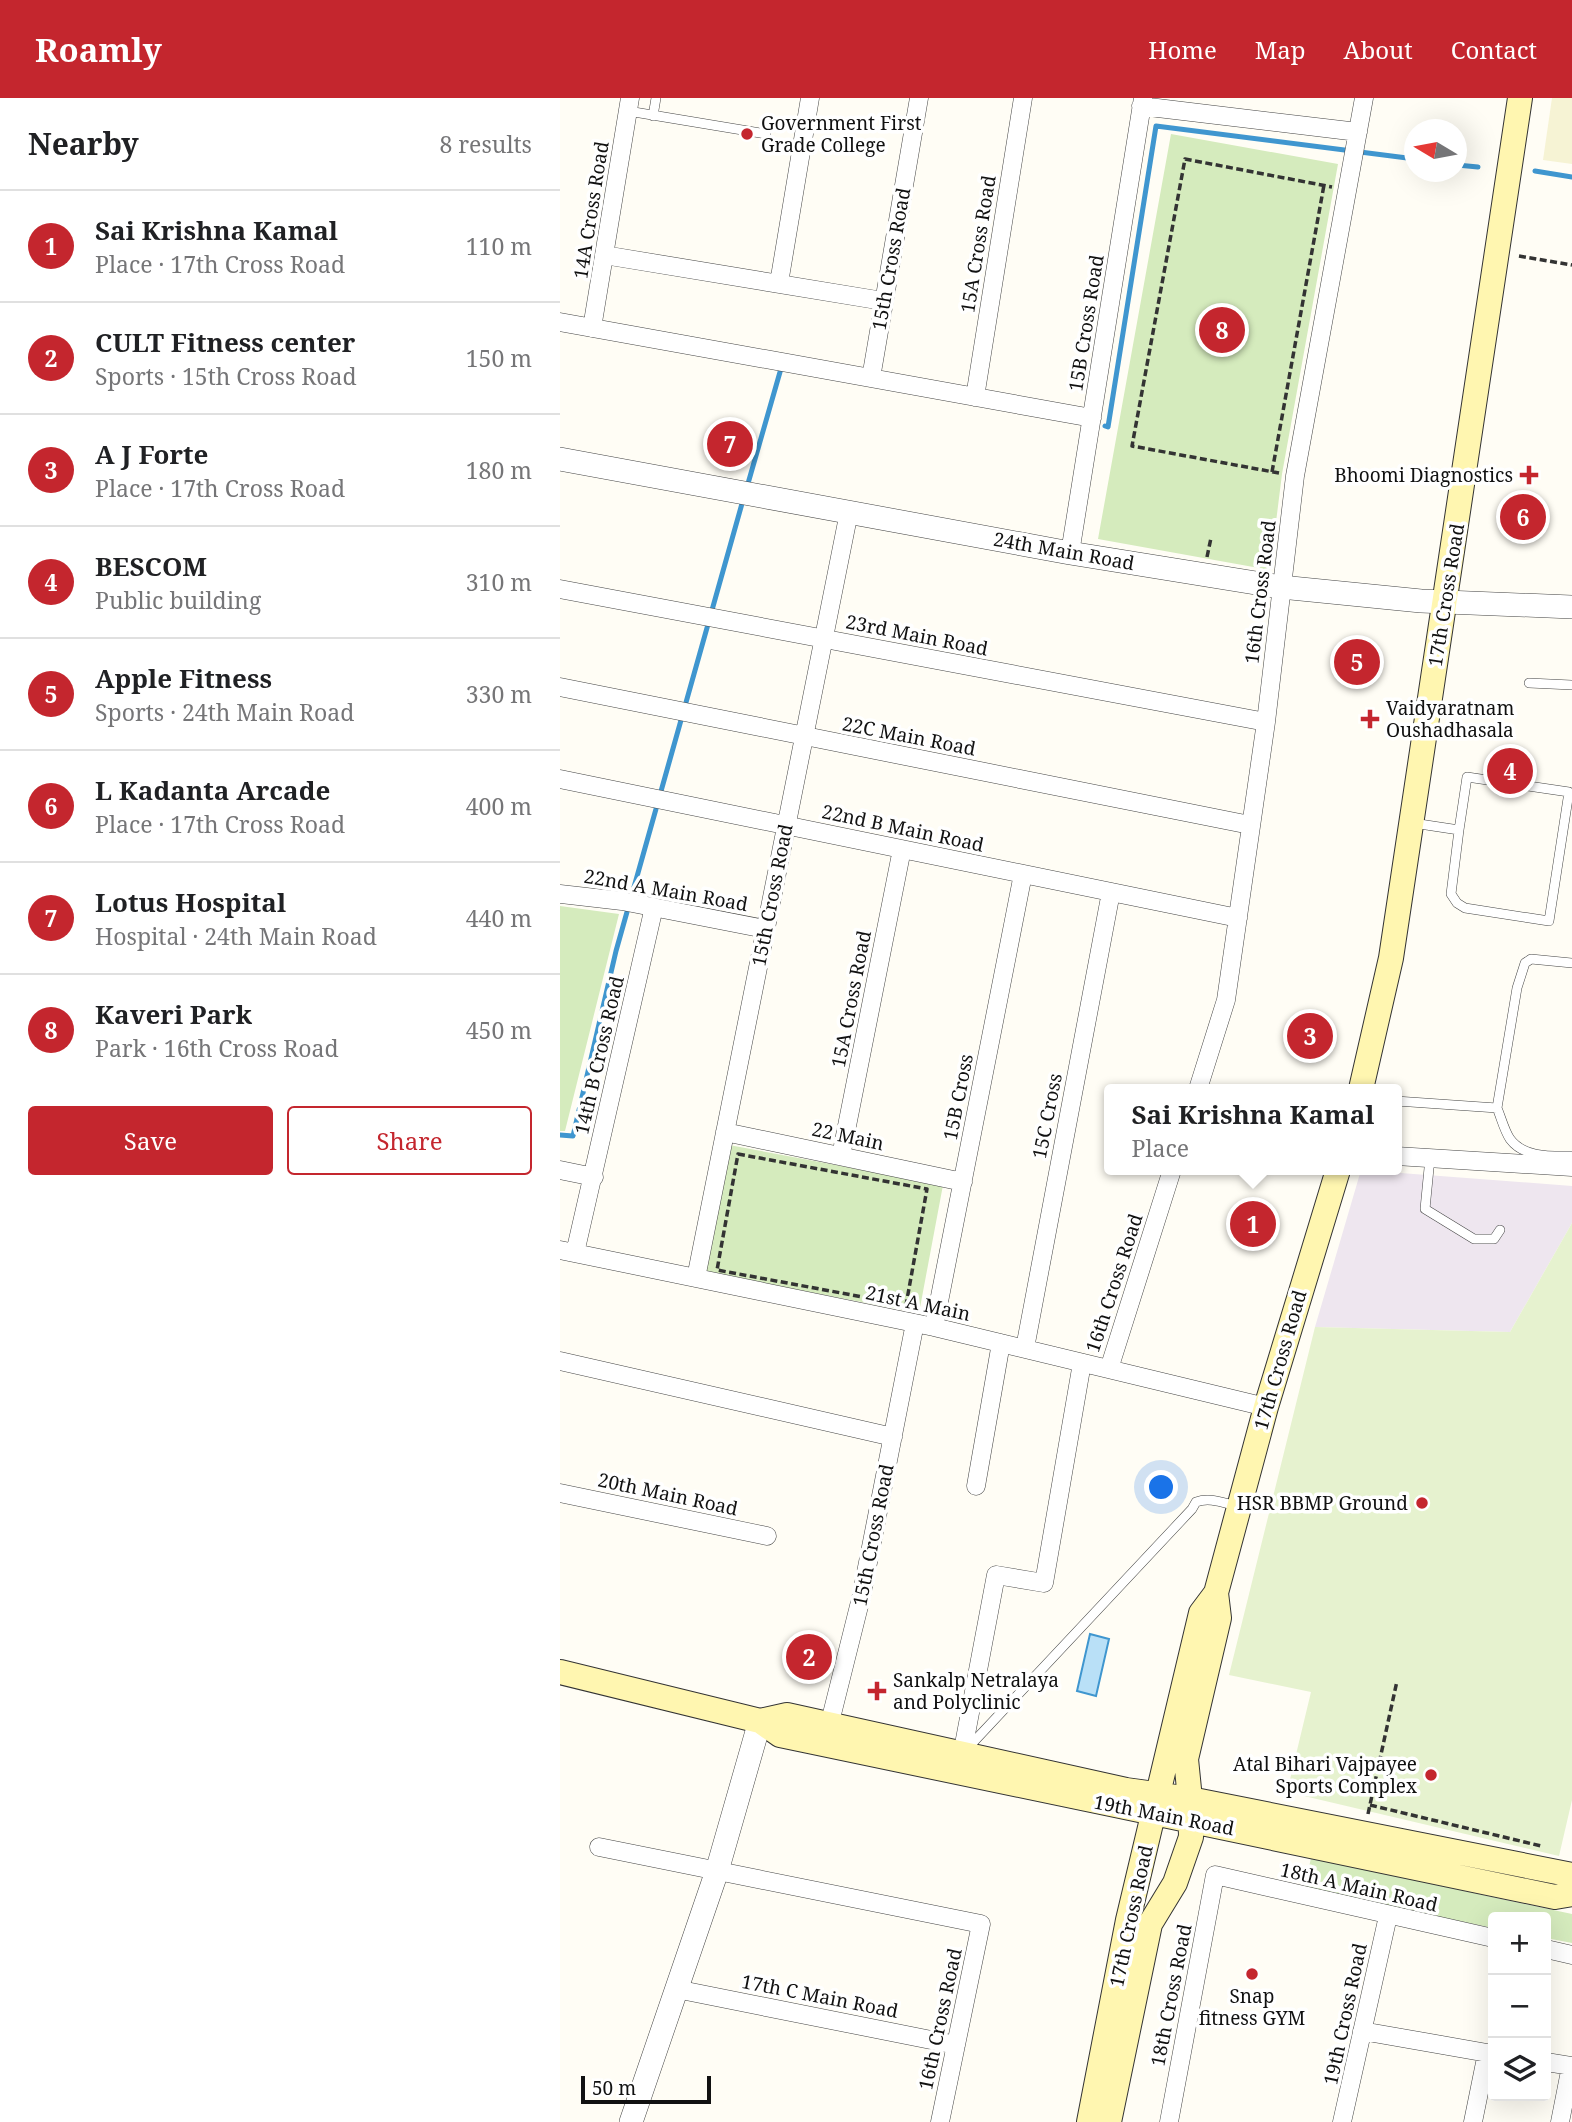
<!DOCTYPE html>
<html lang="en">
<head>
<meta charset="utf-8">
<style>
  :root { --surface:#fff; --page:#f6f6f6; --text:#202124; --muted:#757577; --line:#e0e0e0; --accent:#c4262e }
  body { margin:0; font-family:"Noto Serif",serif; background:var(--page); color:var(--text) }
  .controls { position:absolute; right:21px; bottom:21px; display:grid; overflow:hidden; border-radius:7px; box-shadow:0 7px 28px #0002 }
  .controls button { width:63px; height:63px; display:grid; place-items:center; padding:0; border:0; border-bottom:2px solid var(--line); background:var(--surface); color:var(--text); font:35px sans-serif }
  .compass { position:absolute; left:844px; top:21px; width:63px; height:63px; border-radius:50%; background:var(--surface); box-shadow:0 7px 28px #0002; rotate:280deg }
  .scale { position:absolute; left:21px; bottom:18px; width:130px; box-sizing:border-box; padding-left:7px; border:4px solid #111; border-top:0; font-size:19px; line-height:24px; white-space:nowrap; color:#111; -webkit-text-stroke:5px #fff; paint-order:stroke }
  .you { position:absolute; left:602px; top:1390px; width:24px; height:24px; margin:-18px; border:5px solid #fff; border-radius:50%; background:#1a73e8; box-shadow:0 0 0 10px #1a73e833 }
  .badge { display:grid; place-items:center; width:46px; height:46px; border-radius:50%; background:var(--accent); color:#fff; font-size:23px; font-weight:700 }
  .pin { position:absolute; translate:-50% -50%; border:4px solid #fff; box-shadow:0 2px 7px #0006 }
  .popup { position:absolute; left:544px; top:986px; width:298px; height:91px; box-sizing:border-box; display:grid; place-content:center; border-radius:7px; background:var(--surface); filter:drop-shadow(0 2px 5px #0005); font-size:23px; white-space:nowrap; color:var(--muted) }
  .popup b { font-size:26px; color:var(--text) }
  .popup::after { content:''; position:absolute; left:50%; top:100%; margin-left:-14px; border:14px solid transparent; border-top-color:var(--surface) }
  .list { margin:0; padding:0; list-style:none }
  h2 { display:flex; justify-content:space-between; align-items:center; height:91px; margin:0; padding:0 28px; font-size:30px }
  h2 small { font-size:23px; font-weight:400; color:var(--muted) }
  .list li { display:grid; grid-template-columns:46px 1fr auto; gap:21px; align-items:center; box-sizing:border-box; height:112px; padding:0 28px; border-top:2px solid var(--line) }
  .list b { display:block; font-size:26px; white-space:nowrap }
  .list p { margin:0; font-size:23px; white-space:nowrap; color:var(--muted) }
  .list em { font-size:23px; font-style:normal; color:var(--muted) }
  .actions { display:flex; gap:14px; padding:21px 28px }
  .actions a { flex:1; padding:16px 0; border:2px solid var(--accent); border-radius:7px; text-align:center; font-size:24px; color:var(--accent) }
  .actions .main { background:var(--accent); color:#fff }
  .icon { flex:none; width:38px; height:38px; fill:none; stroke:currentColor; stroke-width:2; stroke-linecap:round; stroke-linejoin:round }
  .map { position:relative; flex:none; width:1012px; height:2024px; overflow:hidden }
  header { display:flex; align-items:center; gap:42px; box-sizing:border-box; height:98px; padding:0 35px; background:var(--accent); color:#fff }
  header strong { font-size:33px }
  nav { display:flex; gap:38px; margin-inline-start:auto; font-size:24px }
  main { display:flex }
  aside { flex:1; background:var(--surface) }
  .map>svg:first-child { display:block }
</style>
</head>
<body>
<header>
<strong>Roamly</strong>
<nav><a>Home</a><a>Map</a><a>About</a><a>Contact</a></nav>
</header>
<main>
<aside>
<h2>Nearby<small>8 results</small></h2>
<ul class="list">
<li><span class="badge">1</span><div><b>Sai Krishna Kamal</b><p>Place · 17th Cross Road</p></div><em>110 m</em></li>
<li><span class="badge">2</span><div><b>CULT Fitness center</b><p>Sports · 15th Cross Road</p></div><em>150 m</em></li>
<li><span class="badge">3</span><div><b>A J Forte</b><p>Place · 17th Cross Road</p></div><em>180 m</em></li>
<li><span class="badge">4</span><div><b>BESCOM</b><p>Public building</p></div><em>310 m</em></li>
<li><span class="badge">5</span><div><b>Apple Fitness</b><p>Sports · 24th Main Road</p></div><em>330 m</em></li>
<li><span class="badge">6</span><div><b>L Kadanta Arcade</b><p>Place · 17th Cross Road</p></div><em>400 m</em></li>
<li><span class="badge">7</span><div><b>Lotus Hospital</b><p>Hospital · 24th Main Road</p></div><em>440 m</em></li>
<li><span class="badge">8</span><div><b>Kaveri Park</b><p>Park · 16th Cross Road</p></div><em>450 m</em></li>
</ul>
<div class="actions"><a class="main">Save</a><a>Share</a></div>
</aside>
<div class="map">
<svg width="1012" height="2024" viewBox="0 0 1012 2024">
  <rect width="100%" height="100%" fill="#fffdf5"/>
  <path fill="#eee6ef" d="M 801,1072 L 1012,1088 L 1012,1125 L 950,1234 L 755,1229 Z"/>
  <path fill="#f6f3d4" d="M 992,0 L 1012,0 L 1012,66 L 983,62 Z"/>
  <path fill="#d5ebbd" d="M 611,36 L 778,66 L 722,376 L 710,472 L 538,441 Z
    M 0,808 L 59,816 L 5,1033 L 0,1033 Z
    M 169,1047 L 383,1087 L 359,1215 L 145,1174 Z
    M 751,1760 L 1012,1816 L 1012,1845 L 986,1840 L 986,1819 L 933,1819 L 933,1830 L 744,1792 Z"/>
  <path fill="#e6f2cf" d="M 1012,1125 L 1012,1702 L 999,1758 L 727,1694 L 751,1594 L 669,1577 L 755,1229 L 950,1234 Z"/>
  <path fill="#b9e0f7" stroke="#3f96cf" stroke-width="2" d="M 530,1536 L 549,1541 L 536,1598 L 517,1593 Z"/>
  <g fill="none" stroke-linecap="round" stroke-linejoin="round">
    <path stroke="#3f96cf" stroke-width="5" d="M 897,67 L 918,69
      M 975,73 L 1012,79
      M 545,328 L 548,329 L 596,28 L 855,61
      M 187,389 L 222,267
      M 0,1037 L 13,1038 L 56,853 L 183,402"/>
    <defs>
      <path id="service" d="M 68,13 L 206,36
        M 93,18 L 96,0
        M 969,585 L 1012,587
        M 853,725 L 899,732 L 891,796 L 897,805 L 905,810 L 989,823 L 1009,694 L 907,679 L 899,732
        M 836,1003 L 937,1010 L 957,890 L 965,865 L 971,861 L 1012,865
        M 937,1010 C 941,1019 944,1032 950,1041 C 964,1060 991,1058 1012,1058
        M 870,1060 L 865,1111 L 914,1141 L 934,1141 L 940,1132
        M 405,1653 L 632,1411 L 636,1404 C 650,1399 663,1405 677,1408"/>
      <path id="minor" d="M 581,8 L 798,34
        M 44,157 L 323,203
        M 219,185 L 250,0
        M 0,224 L 532,320
        M 32,230 L 70,0
        M 311,280 L 359,0
        M 415,299 L 463,0
        M 510,455 L 583,0
        M 0,491 L 706,624
        M 0,589 L 690,727
        M 0,681 L 678,820
        M 0,796 L 62,803 L 205,831
        M 638,991 L 666,902 L 706,624 L 735,378 L 804,0
        M 165,1034 L 403,1084
        M 281,1058 L 342,751
        M 836,1058 L 1012,1069
        M 0,1072 L 34,1079
        M 0,1152 L 374,1229 L 706,1309
        M 15,1155 L 94,809
        M 136,1180 L 289,414
        M 374,1229 L 463,776
        M 465,1250 L 551,794
        M 0,1263 L 333,1339
        M 549,1271 L 612,1072
        M 416,1388 L 441,1245
        M 0,1395 L 207,1438
        M 267,1636 L 301,1500 L 355,1225
        M 402,1657 L 436,1477 L 484,1485 L 522,1265
        M 39,1749 L 421,1826 L 380,2024
        M 986,1851 L 1012,1857
        M 116,1891 L 396,1947
        M 802,1933 L 933,1956
        M 986,1964 L 1012,1968
        M 609,2024 L 655,1777 L 933,1840
        M 782,2024 L 828,1818
        M 913,2024 L 927,1955
        M 1000,2024 L 1011,1968"/>
      <path id="tertiary" d="M 0,361 L 510,455 L 721,489 L 861,503 L 1012,509
        M 71,2024 L 157,1773 L 200,1623"/>
      <path id="secondary" d="M 801,991 L 831,860 L 960,0
        M 0,1574 L 200,1623 L 220,1637 L 995,1799 L 1012,1796
        M 200,1623 L 227,1617 L 566,1692 L 630,1701 L 1012,1777
        M 529,2024 L 568,1822 L 641,1515 L 656,1495
        M 549,2024 L 590,1826 L 615,1785 L 631,1739 L 630,1701 L 626,1661 L 659,1520 L 656,1495 L 706,1309 L 778,1072"/>
    </defs>
    <use href="#service" stroke="#444" stroke-width="10"/>
    <use href="#minor" stroke="#444" stroke-width="19"/>
    <use href="#tertiary" stroke="#444" stroke-width="24"/>
    <use href="#secondary" stroke="#333" stroke-width="26"/>
    <path stroke="#333" stroke-width="3.5" stroke-dasharray="7 3.5" stroke-linecap="butt" d="M 959,158 L 1012,167
      M 712,374 L 764,87
      M 719,375 L 572,348 L 625,61 L 772,89
      M 647,459 L 651,440
      M 178,1056 L 367,1091 L 346,1207 L 157,1172 Z
      M 810,1707 L 981,1748
      M 808,1716 L 837,1583"/>
    <use href="#service" stroke="#fff" stroke-width="9"/>
    <use href="#minor" stroke="#fff" stroke-width="18"/>
    <use href="#tertiary" stroke="#fff" stroke-width="23"/>
    <use href="#secondary" stroke="#fff6b0" stroke-width="24"/>
  </g>
  <g fill="#c4262e" stroke="#fff" stroke-width="2.5">
    <circle cx="187" cy="36" r="7"/>
    <path d="M965.5 366.5h7v7h7v7h-7v7h-7v-7h-7v-7h7z"/>
    <path d="M806.5 610.5h7v7h7v7h-7v7h-7v-7h-7v-7h7z"/>
    <circle cx="862" cy="1405" r="7"/>
    <path d="M313.5 1582.5h7v7h7v7h-7v7h-7v-7h-7v-7h7z"/>
    <circle cx="871" cy="1677" r="7"/>
    <circle cx="692" cy="1876" r="7"/>
  </g>
  <g text-anchor="middle" dominant-baseline="central" stroke-width="7" stroke-linejoin="round" paint-order="stroke">
    <g font-size="19" fill="#111" stroke="#fff" text-anchor="start">
      <text x="201" y="25">Government First<tspan x="201" dy="22">Grade College</tspan></text>
      <text x="953" y="377" text-anchor="end">Bhoomi Diagnostics</text>
      <text x="826" y="610">Vaidyaratnam<tspan x="826" dy="22">Oushadhasala</tspan></text>
      <text x="848" y="1405" text-anchor="end">HSR BBMP Ground</text>
      <text x="333" y="1582">Sankalp Netralaya<tspan x="333" dy="22">and Polyclinic</tspan></text>
      <text x="857" y="1666" text-anchor="end">Atal Bihari Vajpayee<tspan x="857" dy="22">Sports Complex</tspan></text>
      <text x="692" y="1898" text-anchor="middle">Snap<tspan x="692" dy="22">fitness GYM</tspan></text>
    </g>
    <g font-size="19" fill="#111" stroke="#fff">
      <text transform="translate(31 112) rotate(-81)">14A Cross Road</text>
      <text transform="translate(418 146) rotate(-81)">15A Cross Road</text>
      <text transform="translate(331 161) rotate(-80)">15th Cross Road</text>
      <text transform="translate(526 225) rotate(-81)">15B Cross Road</text>
      <text transform="translate(504 453) rotate(10)">24th Main Road</text>
      <text transform="translate(700 494) rotate(-83)">16th Cross Road</text>
      <text transform="translate(886 497) rotate(-81)">17th Cross Road</text>
      <text transform="translate(357 537) rotate(11)">23rd Main Road</text>
      <text transform="translate(349 638) rotate(11)">22C Main Road</text>
      <text transform="translate(343 730) rotate(12)">22nd B Main Road</text>
      <text transform="translate(106 792) rotate(10)">22nd A Main Road</text>
      <text transform="translate(212 797) rotate(-79)">15th Cross Road</text>
      <text transform="translate(291 901) rotate(-79)">15A Cross Road</text>
      <text transform="translate(39 957) rotate(-77)">14th B Cross Road</text>
      <text transform="translate(398 999) rotate(-79)">15B Cross</text>
      <text transform="translate(487 1018) rotate(-79)">15C Cross</text>
      <text transform="translate(288 1038) rotate(12)">22 Main</text>
      <text transform="translate(554 1185) rotate(-72)">16th Cross Road</text>
      <text transform="translate(358 1205) rotate(12)">21st A Main</text>
      <text transform="translate(720 1262) rotate(-74)">17th Cross Road</text>
      <text transform="translate(108 1396) rotate(12)">20th Main Road</text>
      <text transform="translate(313 1437) rotate(-79)">15th Cross Road</text>
      <text transform="translate(604 1717) rotate(11)">19th Main Road</text>
      <text transform="translate(799 1789) rotate(13)">18th A Main Road</text>
      <text transform="translate(571 1818) rotate(-78)">17th Cross Road</text>
      <text transform="translate(611 1897) rotate(-79)">18th Cross Road</text>
      <text transform="translate(260 1898) rotate(11)">17th C Main Road</text>
      <text transform="translate(785 1916) rotate(-78)">19th Cross Road</text>
      <text transform="translate(380 1921) rotate(-78)">16th Cross Road</text>
    </g>
  </g>
</svg>
<div class="controls">
<button>+</button>
<button>−</button>
<button><svg class="icon" aria-label="layers" viewBox="0 0 24 24"><path d="M12 4l9 5-9 5-9-5zM3 14l9 5 9-5"/></svg></button>
</div>
<svg class="compass" viewBox="-18 -18 36 36"><path d="M0-13l5 13h-10z" fill="#e53935"/><path d="M0 13l5-13h-10z" fill="#757577"/></svg>
<div class="scale">50 m</div>
<div class="you"></div>
<div class="pin badge" style="left:693px;top:1126px">1</div>
<div class="popup"><b>Sai Krishna Kamal</b>Place</div>
<div class="pin badge" style="left:249px;top:1559px">2</div>
<div class="pin badge" style="left:750px;top:938px">3</div>
<div class="pin badge" style="left:950px;top:673px">4</div>
<div class="pin badge" style="left:797px;top:564px">5</div>
<div class="pin badge" style="left:963px;top:419px">6</div>
<div class="pin badge" style="left:170px;top:346px">7</div>
<div class="pin badge" style="left:662px;top:232px">8</div>
</div>
</main>
</body>
</html>
